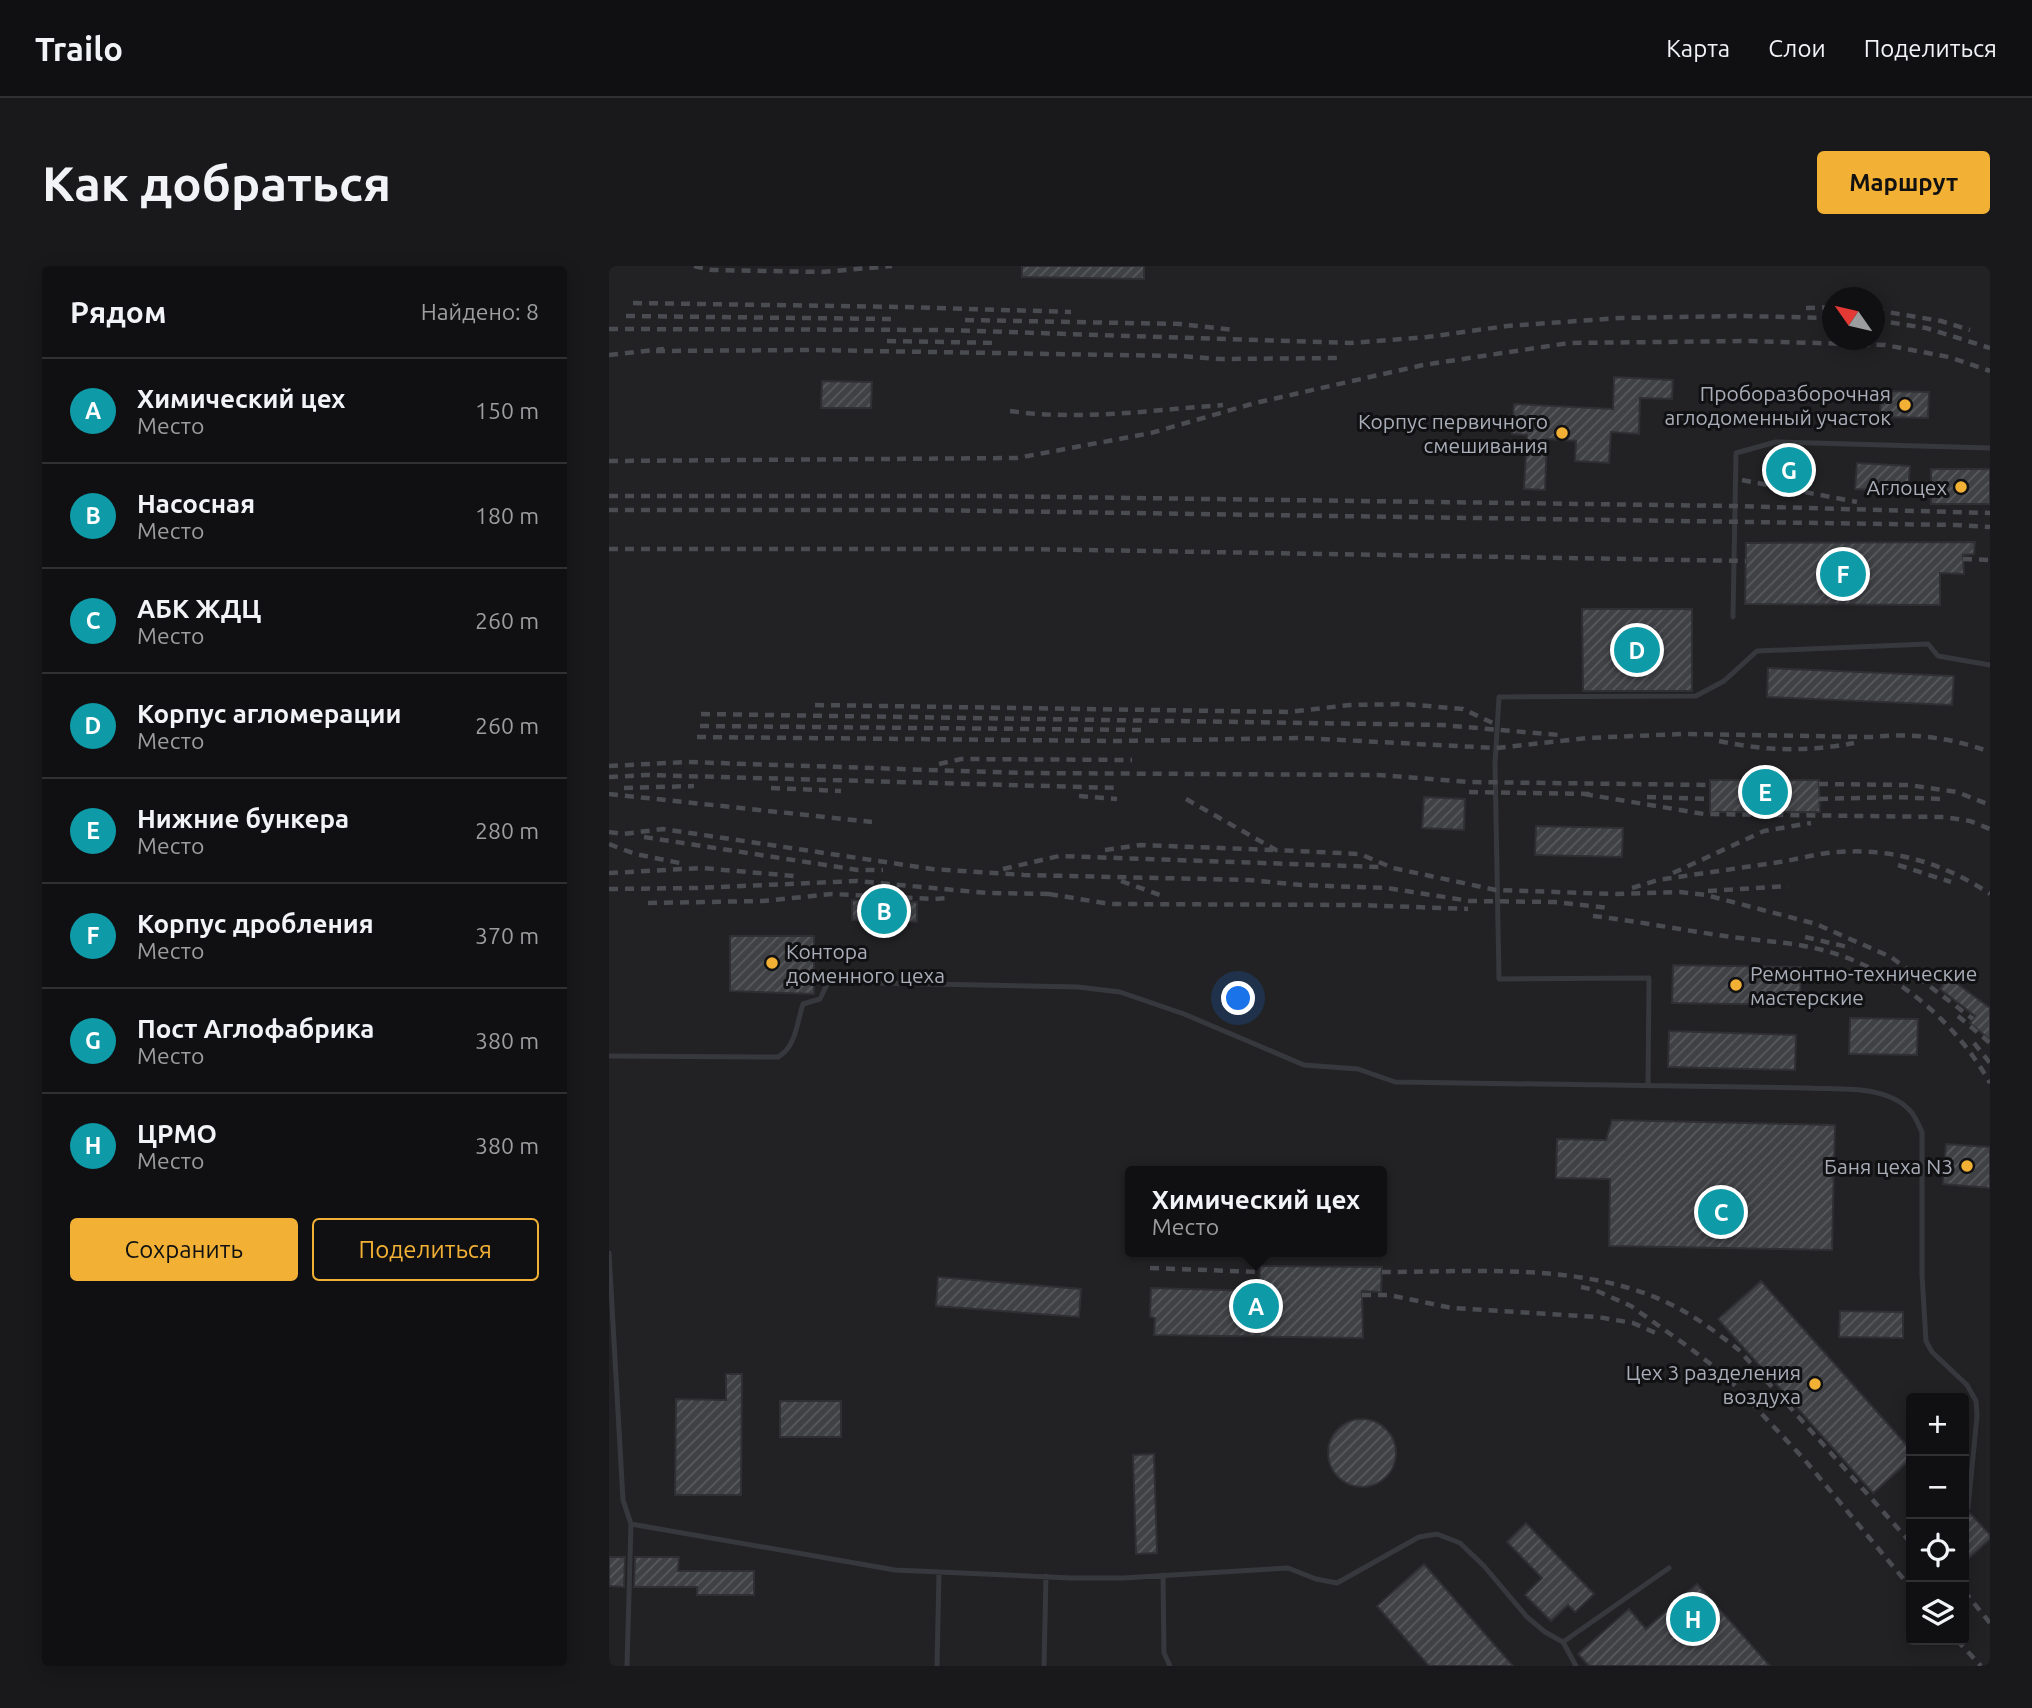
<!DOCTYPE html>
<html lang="ru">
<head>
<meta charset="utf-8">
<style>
  :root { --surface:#101012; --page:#19191b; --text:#f1f3f6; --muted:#9c9d9f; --line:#303032; --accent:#f2b134 }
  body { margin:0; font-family:Ubuntu,sans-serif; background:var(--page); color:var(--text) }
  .controls { position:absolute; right:21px; bottom:21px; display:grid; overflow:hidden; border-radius:7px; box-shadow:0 4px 18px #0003 }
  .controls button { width:63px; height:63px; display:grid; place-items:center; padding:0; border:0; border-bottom:2px solid var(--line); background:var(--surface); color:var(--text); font:35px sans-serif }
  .compass { position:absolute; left:1213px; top:21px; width:63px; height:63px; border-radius:50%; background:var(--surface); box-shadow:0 4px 18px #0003; rotate:304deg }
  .you { position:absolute; left:630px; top:733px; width:24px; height:24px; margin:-18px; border:5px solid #fff; border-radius:50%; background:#1a73e8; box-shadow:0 0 0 10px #1a73e833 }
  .badge { display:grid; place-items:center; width:46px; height:46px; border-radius:50%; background:var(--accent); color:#fff; font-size:23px; font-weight:700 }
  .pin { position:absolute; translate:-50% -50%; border:4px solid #fff; box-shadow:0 2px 7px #0006 }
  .popup { position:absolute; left:516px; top:900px; width:262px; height:91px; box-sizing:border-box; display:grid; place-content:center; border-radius:7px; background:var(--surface); filter:drop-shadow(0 2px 5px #0005); font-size:23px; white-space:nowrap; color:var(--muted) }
  .popup b { font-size:26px; color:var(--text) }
  .popup::after { content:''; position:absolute; left:50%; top:100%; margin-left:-14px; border:14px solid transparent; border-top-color:var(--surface) }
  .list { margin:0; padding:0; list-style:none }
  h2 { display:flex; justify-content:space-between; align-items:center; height:91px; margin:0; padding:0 28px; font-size:30px }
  h2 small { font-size:23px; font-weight:400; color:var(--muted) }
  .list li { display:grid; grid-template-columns:46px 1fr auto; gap:21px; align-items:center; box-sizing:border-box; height:105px; padding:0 28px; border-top:2px solid var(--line) }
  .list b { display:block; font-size:26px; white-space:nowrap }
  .list p { margin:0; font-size:23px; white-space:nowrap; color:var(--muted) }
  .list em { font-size:23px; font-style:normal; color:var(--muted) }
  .actions { display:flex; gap:14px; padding:21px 28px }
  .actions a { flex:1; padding:16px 0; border:2px solid var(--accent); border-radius:7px; text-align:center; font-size:24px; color:var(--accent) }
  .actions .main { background:var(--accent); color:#111 }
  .icon { flex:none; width:38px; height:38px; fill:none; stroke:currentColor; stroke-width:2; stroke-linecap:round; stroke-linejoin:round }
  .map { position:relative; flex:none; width:1381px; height:1400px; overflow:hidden; border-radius:7px }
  header { display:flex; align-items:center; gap:42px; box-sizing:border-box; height:98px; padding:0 35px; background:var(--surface); border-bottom:2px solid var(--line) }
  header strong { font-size:33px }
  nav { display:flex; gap:38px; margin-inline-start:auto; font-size:24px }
  .intro { display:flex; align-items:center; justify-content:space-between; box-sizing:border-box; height:168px; padding:0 42px }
  h1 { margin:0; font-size:49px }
  .button { padding:18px 32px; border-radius:7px; background:var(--accent); color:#111; font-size:24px; font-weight:700 }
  main { display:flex; gap:42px; padding:0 42px }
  aside { flex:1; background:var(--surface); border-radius:7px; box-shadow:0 4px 18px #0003 }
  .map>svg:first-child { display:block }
</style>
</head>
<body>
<header>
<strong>Trailo</strong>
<nav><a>Карта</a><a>Слои</a><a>Поделиться</a></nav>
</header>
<div class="intro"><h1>Как добраться</h1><a class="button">Маршрут</a></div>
<main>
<aside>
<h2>Рядом<small>Найдено: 8</small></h2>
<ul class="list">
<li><span class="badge" style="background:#0f9aa8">A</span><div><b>Химический цех</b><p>Место</p></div><em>150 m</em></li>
<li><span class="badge" style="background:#0f9aa8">B</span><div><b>Насосная</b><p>Место</p></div><em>180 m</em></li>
<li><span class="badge" style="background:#0f9aa8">C</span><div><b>АБК ЖДЦ</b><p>Место</p></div><em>260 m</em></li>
<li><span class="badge" style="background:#0f9aa8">D</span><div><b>Корпус агломерации</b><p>Место</p></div><em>260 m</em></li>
<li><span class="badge" style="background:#0f9aa8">E</span><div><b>Нижние бункера</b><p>Место</p></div><em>280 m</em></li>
<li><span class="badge" style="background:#0f9aa8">F</span><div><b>Корпус дробления</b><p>Место</p></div><em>370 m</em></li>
<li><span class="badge" style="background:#0f9aa8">G</span><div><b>Пост Аглофабрика</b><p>Место</p></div><em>380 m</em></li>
<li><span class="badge" style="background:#0f9aa8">H</span><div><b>ЦРМО</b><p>Место</p></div><em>380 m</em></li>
</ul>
<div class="actions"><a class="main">Сохранить</a><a>Поделиться</a></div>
</aside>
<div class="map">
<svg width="1381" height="1400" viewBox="0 0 1381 1400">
  <defs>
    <pattern id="building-hatch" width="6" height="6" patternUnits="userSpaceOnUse" patternTransform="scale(1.75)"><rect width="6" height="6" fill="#404145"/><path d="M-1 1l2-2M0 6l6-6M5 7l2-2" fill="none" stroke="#595a5e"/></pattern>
  </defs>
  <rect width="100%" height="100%" fill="#161618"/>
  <path fill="#222225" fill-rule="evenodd" d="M 0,0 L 1381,0 L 1381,1400 L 0,1400 ZM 1224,32 L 1266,32 L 1266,74 L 1224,74 ZM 521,905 L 773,905 L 773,986 L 521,986 ZM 1302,1132 L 1355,1132 L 1355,1374 L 1302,1374 Z"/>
  <path fill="url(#building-hatch)" stroke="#303034" stroke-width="2" d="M 413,0 L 535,0 L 535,13 L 413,11 Z
    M 1005,111 L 1064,114 L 1063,133 L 1031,132 L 1030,168 L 1002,166 L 1000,197 L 966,195 L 967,175 L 938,173 L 936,224 L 915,223 L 918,169 L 903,168 L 905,138 L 1004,143 Z
    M 213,115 L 263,116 L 262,142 L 212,142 Z
    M 1272,125 L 1320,126 L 1319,152 L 1271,151 Z
    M 1248,197 L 1301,200 L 1299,226 L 1246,223 Z
    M 1322,203 L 1381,203 L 1381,238 L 1322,238 Z
    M 1366,276 L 1365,288 L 1354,289 L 1355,308 L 1331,307 L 1331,339 L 1136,338 L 1137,277 Z
    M 973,343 L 1083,343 L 1083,425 L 974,425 Z
    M 1159,402 L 1345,410 L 1343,439 L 1158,431 Z
    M 1101,514 L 1210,514 L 1211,546 L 1101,546 Z
    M 815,531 L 856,533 L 855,564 L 813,562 Z
    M 927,560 L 1014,562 L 1013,591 L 926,589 Z
    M 243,634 L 308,636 L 308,656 L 243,654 Z
    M 121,670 L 205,670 L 205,728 L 121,725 Z
    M 1064,699 L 1192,701 L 1191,739 L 1063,737 Z
    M 1339,711 L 1381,742 L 1381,774 L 1361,757 L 1366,750 L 1331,723 Z
    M 1241,752 L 1309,753 L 1308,789 L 1240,788 Z
    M 1060,765 L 1187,769 L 1186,804 L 1059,801 Z
    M 1003,854 L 1226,859 L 1223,984 L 1000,980 L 1001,913 L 947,912 L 948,873 L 997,874 Z
    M 1337,878 L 1381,881 L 1381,922 L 1334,918 Z
    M 651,1000 L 773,1001 L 772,1026 L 753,1025 L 754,1072 L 545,1069 L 546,1052 L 541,1051 L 542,1022 L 650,1025 Z
    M 329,1011 L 472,1023 L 470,1051 L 327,1040 Z
    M 1152,1015 L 1302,1184 L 1302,1193 L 1264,1227 L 1109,1053 Z
    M 1231,1045 L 1294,1046 L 1294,1072 L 1230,1071 Z
    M 117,1108 L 133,1108 L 132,1229 L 66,1229 L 67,1133 L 117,1134 Z
    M 171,1135 L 232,1135 L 232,1171 L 171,1171 Z
    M719 1187a34 34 0 1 1 68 0a34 34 0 1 1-68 0Z
    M 545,1188 L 548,1287 L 527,1288 L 524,1189 Z
    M 1355,1245 L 1361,1247 L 1381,1269 L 1381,1273 L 1355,1297 Z
    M 917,1257 L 985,1328 L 966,1346 L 959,1339 L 942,1355 L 916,1329 L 933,1312 L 898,1276 Z
    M 0,1291 L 16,1291 L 15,1321 L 0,1320 Z
    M 26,1291 L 70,1291 L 69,1305 L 145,1305 L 145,1329 L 88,1329 L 88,1321 L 25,1321 Z
    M 815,1298 L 904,1400 L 820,1400 L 768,1340 Z
    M 1088,1318 L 1161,1400 L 980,1400 L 969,1388 L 1020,1343 L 1037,1363 Z"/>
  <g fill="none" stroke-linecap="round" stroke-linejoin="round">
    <path stroke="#37383d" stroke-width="5" d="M 1124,351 L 1127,187 L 1167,176 L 1381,182
      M 0,790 L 169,791 C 187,781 188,756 194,738 L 211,733 L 219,716 L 469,721 L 511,726 L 575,748 L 695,799 L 749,803 L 786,816 L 1199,822 C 1231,824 1280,818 1303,847 C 1307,852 1310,860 1313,866 L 1313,1009 L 1317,1075 L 1323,1086 L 1358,1119 L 1367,1135 L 1368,1150 L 1359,1242
      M 1039,820 L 1040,712 L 890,713 L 886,498 L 890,431 L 1087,430 L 1115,415 L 1148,385 L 1319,378 L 1329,390 L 1381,399
      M 0,987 L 14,1234 L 22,1258 L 286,1304 L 462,1312 L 514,1312 L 679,1302 L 707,1313 L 728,1317 L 810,1271 L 828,1268 L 851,1277 L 875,1300 L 918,1351 L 936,1366 L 954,1376 L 967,1400
      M 554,1309 L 555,1387 L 561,1400
      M 954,1376 L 1060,1302
      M 18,1400 L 22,1258
      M 328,1400 L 330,1306
      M 435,1400 L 437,1310"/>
    <path stroke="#4a4c52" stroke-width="4.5" stroke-dasharray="9 7" stroke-linecap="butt" d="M 85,0 L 103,4 L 213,6 L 283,0
      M 24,37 L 296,41 L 462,46
      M 1197,42 L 1224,41
      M 1266,44 L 1332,55 L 1361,64
      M 17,50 L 282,53
      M 356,54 L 571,58 L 625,64
      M 1266,54 L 1317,62 L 1381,82
      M 0,63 L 335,64 L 741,77 L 818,71 L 898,60 L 1010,52 L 1131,50 L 1224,52
      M 278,75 L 390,77
      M 47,85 L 201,84 L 570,90 L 611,93 L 733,92
      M 0,89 L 55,83
      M 401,145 C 472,155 543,144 614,139
      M 0,195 L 408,192 L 542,167 L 646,137 L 814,99 L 960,77 L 1140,75 L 1276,79 L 1340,91 L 1381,105
      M 1133,214 L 1248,236
      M 0,230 L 376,230 L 1127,240 L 1381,247
      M 0,244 L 314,244 L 1347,259 L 1381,261
      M 0,283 L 418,283 L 1137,295
      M 1354,293 L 1381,294
      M 206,439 L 679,446 L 741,439 L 795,438 L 854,443 L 888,459
      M 92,448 L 833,459 L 950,469
      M 91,460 L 533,464
      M 88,471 L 510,475 L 693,472 L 887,482 L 978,472 L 1074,468 L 1262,471 C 1306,467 1339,471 1381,486
      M 1110,475 C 1157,485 1197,486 1245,477
      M 330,498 L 352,493 L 523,494
      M 0,500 L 78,496 L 414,507 L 770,509 L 861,516 L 1101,519
      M 0,511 L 37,509 L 511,522
      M 1210,518 L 1300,519 L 1348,526 L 1381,539
      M 15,522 L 85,520
      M 162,522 L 232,525
      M 860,526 L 982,528
      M 0,528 L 263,556
      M 975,528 L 1095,548 L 1335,551 L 1361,555 L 1381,563
      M 470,530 L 508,533
      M 1038,531 L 1101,533
      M 577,533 L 667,584 L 751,588 L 784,602 L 887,624 L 1007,628 L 1071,626 L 1097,629 L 1207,658 L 1282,691 L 1364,753
      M 1210,533 L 1284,531 L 1333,533
      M 0,566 L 14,568 L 54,563 L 323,603 L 415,609 L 640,614 L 693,619 L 778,622 L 861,635 L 946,636 L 1001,642
      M 35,571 L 249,604 L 274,604
      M 0,578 L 26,588 L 71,597
      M 496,584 L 532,579 L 664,584
      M 1289,599 L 1342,616
      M 394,603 L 450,590 L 770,601
      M 0,607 L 92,602 L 185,610
      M 1064,607 L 1155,565 L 1202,557
      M 512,615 L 551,629
      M 1023,622 L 1049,614 C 1089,608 1130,602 1171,596 C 1190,593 1210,587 1229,586 C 1284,582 1335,597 1381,628
      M 0,623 L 87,622 L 248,615 L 378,627 L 447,628
      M 1099,625 L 1179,620
      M 440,628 L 501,638 L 751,639 L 859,643
      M 39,637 L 154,635 L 223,628 L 325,633 L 340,632
      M 984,650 C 1028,655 1072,664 1116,670 C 1142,674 1169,675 1195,680 C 1274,694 1342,748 1381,817
      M 1196,671 L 1243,682
      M 1349,750 L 1381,777
      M 1365,777 L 1381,797
      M 541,1002 L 651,1006
      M 773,1006 C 864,1006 974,996 1059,1037 C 1085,1049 1108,1067 1130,1084 L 1302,1277
      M 972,1021 L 986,1024 L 1022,1040 L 1081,1082 L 1118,1111 L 1195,1193 L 1302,1322
      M 753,1029 L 780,1029 L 843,1042 L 989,1051 L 1024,1057 L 1049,1068
      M 1355,1325 L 1381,1357
      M 1348,1374 L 1372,1400"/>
  </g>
  <g fill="#f2b134" stroke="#111113" stroke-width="2.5">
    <circle cx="1296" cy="139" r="7"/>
    <circle cx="953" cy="167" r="7"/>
    <circle cx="1352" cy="221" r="7"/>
    <circle cx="163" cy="697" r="7"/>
    <circle cx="1127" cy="719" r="7"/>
    <circle cx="1358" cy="900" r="7"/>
    <circle cx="1206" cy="1118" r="7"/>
  </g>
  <g text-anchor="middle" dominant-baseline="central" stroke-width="6" stroke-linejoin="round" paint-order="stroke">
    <g font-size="21" fill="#a8adb8" stroke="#111113" text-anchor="end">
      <text x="1282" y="127">Проборазборочная<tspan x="1282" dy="24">аглодоменный участок</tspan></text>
      <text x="939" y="155">Корпус первичного<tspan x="939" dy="24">смешивания</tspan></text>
      <text x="1338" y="221">Аглоцех</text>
      <text x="177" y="685" text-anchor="start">Контора<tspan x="177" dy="24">доменного цеха</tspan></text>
      <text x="1141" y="707" text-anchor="start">Ремонтно-технические<tspan x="1141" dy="24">мастерские</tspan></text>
      <text x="1344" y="900">Баня цеха N3</text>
      <text x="1192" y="1106">Цех 3 разделения<tspan x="1192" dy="24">воздуха</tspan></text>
    </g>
  </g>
</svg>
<div class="controls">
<button>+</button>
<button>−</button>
<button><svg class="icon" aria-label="locate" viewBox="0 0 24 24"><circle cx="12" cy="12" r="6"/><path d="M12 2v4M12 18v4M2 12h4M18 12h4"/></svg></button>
<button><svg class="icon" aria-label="layers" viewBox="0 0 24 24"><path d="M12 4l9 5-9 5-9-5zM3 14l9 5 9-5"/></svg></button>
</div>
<svg class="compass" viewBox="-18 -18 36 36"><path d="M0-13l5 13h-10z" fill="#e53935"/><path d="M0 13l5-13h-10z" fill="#9c9d9f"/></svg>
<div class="you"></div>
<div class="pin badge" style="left:647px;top:1040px;background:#0f9aa8">A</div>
<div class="popup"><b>Химический цех</b>Место</div>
<div class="pin badge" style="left:275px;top:645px;background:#0f9aa8">B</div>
<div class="pin badge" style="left:1112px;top:946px;background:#0f9aa8">C</div>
<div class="pin badge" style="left:1028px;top:384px;background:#0f9aa8">D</div>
<div class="pin badge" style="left:1156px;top:526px;background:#0f9aa8">E</div>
<div class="pin badge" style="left:1234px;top:308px;background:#0f9aa8">F</div>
<div class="pin badge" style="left:1180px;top:204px;background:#0f9aa8">G</div>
<div class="pin badge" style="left:1084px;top:1353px;background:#0f9aa8">H</div>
</div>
</main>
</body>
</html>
